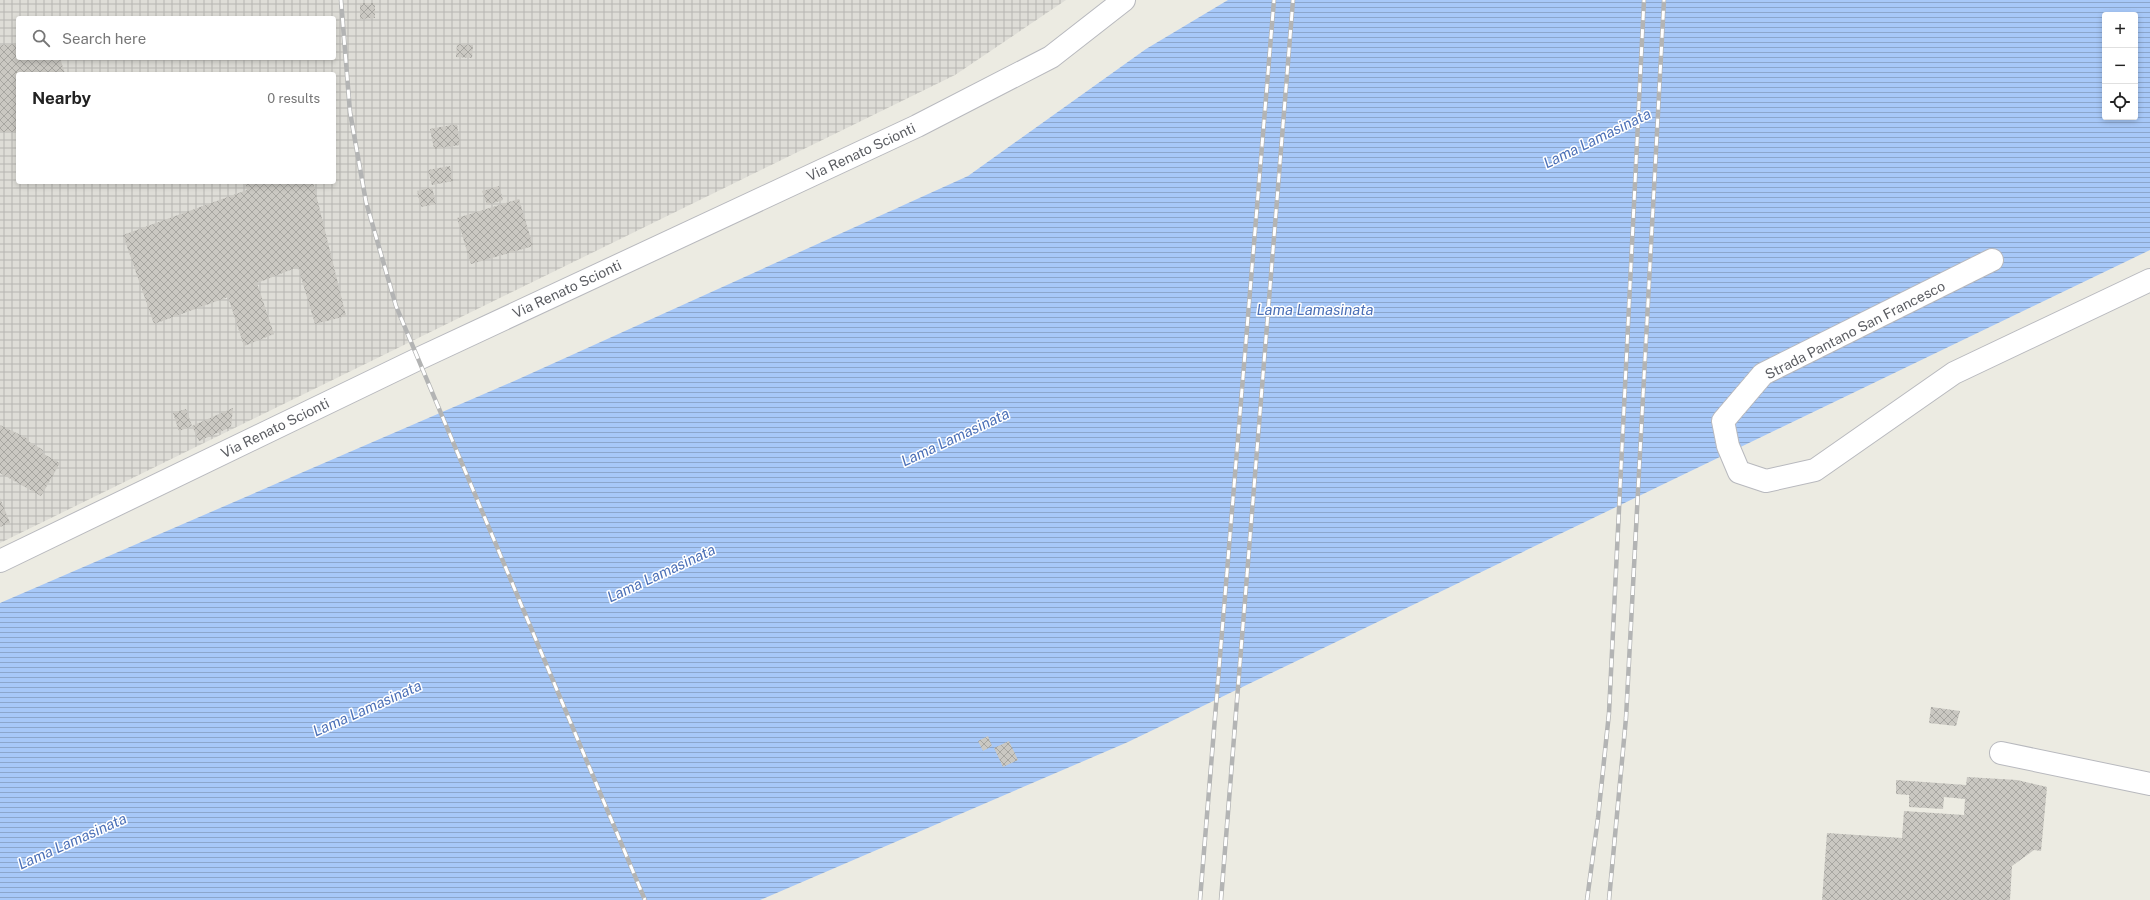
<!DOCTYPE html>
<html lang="en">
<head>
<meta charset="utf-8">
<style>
  :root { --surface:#fff; --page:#f6f6f6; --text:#222; --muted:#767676; --line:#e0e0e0 }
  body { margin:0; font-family:"Public Sans",sans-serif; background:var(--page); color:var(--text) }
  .controls { position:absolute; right:12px; top:12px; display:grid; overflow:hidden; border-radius:4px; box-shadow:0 2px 6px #0003 }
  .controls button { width:36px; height:36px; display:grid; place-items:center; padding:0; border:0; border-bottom:1px solid var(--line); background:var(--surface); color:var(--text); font:20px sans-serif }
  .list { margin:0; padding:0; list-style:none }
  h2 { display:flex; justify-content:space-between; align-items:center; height:52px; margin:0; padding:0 16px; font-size:17px }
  h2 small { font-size:13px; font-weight:400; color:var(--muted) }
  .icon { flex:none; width:22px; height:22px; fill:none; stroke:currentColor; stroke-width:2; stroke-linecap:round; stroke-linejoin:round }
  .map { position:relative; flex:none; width:2150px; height:900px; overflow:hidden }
  .search { position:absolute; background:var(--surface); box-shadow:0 2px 6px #0003; left:16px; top:16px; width:320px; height:44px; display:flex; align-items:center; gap:10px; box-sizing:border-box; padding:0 14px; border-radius:4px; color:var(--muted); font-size:15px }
  .panel { position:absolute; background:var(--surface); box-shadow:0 2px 6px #0003; left:16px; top:72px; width:320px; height:112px; border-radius:4px }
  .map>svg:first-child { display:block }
</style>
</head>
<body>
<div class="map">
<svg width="2150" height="900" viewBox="0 0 2150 900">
  <defs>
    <pattern id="industrial-grid" width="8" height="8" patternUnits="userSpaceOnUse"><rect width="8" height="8" fill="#deddd7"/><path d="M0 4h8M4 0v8" fill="none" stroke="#b7b6b2"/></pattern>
    <pattern id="water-rules" width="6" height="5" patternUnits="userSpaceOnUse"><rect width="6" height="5" fill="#a7c8f8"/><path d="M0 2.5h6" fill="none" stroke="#8ba6cc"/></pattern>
    <pattern id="building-cross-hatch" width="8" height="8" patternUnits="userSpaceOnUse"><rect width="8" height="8" fill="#cac8c2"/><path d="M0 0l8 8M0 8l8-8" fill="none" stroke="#a7a6a1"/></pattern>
  </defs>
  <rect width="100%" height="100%" fill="#ecebe2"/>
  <path fill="url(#industrial-grid)" fill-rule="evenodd" d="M 0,0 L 1066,0 L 955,75 L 0,543 ZM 18,18 L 334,18 L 334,58 L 18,58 ZM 18,74 L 334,74 L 334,182 L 18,182 Z"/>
  <path fill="url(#water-rules)" fill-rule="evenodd" d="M 1228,0 L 2150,0 L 2150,250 L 1128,742 L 760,900 L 0,900 L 0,603 L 512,382 L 968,176 L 1146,49 ZM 2105,15 L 2135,15 L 2135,117 L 2105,117 Z"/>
  <path fill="url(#building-cross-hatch)" d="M 360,3 L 375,3 L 375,18 L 360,19 Z
    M 18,44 L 18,58 L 60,58 L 65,74 L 18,74 L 18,132 L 0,132 L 0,45 Z
    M 457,44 L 473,45 L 472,58 L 456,57 Z
    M 457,124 L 460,145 L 434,149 L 430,129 Z
    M 450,166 L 453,181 L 432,185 L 428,170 Z
    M 244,182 L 313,182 L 346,316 L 315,324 L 298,267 L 257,283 L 274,334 L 244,346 L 228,297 L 154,324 L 123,235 L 247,190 Z
    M 499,186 L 503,200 L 487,205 L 482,191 Z
    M 432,187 L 436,204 L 421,207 L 417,191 Z
    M 519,199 L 533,246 L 471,264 L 457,218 Z
    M 233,408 L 231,427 L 199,441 L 192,426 Z
    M 186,409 L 192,426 L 179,431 L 173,413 Z
    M 0,425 L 29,439 L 28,441 L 43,450 L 42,453 L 60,463 L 41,496 L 0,473 Z
    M 0,498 L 10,523 L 0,527 Z
    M 1931,707 L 1960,711 L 1956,726 L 1929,723 Z
    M 988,736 L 992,746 L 983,751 L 978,741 Z
    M 1009,741 L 1018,760 L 1003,767 L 994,748 Z
    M 1967,777 L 2017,780 L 2047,787 L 2041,851 L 2034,850 L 2012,866 L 2010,900 L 1822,900 L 1827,833 L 1902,838 L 1904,811 L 1964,815 L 1965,799 L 1944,797 L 1943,809 L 1909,807 L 1909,795 L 1896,794 L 1896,780 L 1966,785 Z"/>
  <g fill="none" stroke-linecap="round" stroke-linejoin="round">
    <defs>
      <path id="minor" d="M 1992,260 L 1763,374 L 1723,421 L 1728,446 L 1739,472 L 1766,481 L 1815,470 L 1954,373 L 2150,280
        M 0,561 L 418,359 L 917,126 L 1051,57 L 1124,0
        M 2001,753 L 2150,784"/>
    </defs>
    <use href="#minor" stroke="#b8b9be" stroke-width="24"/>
    <use href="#minor" stroke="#fff" stroke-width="22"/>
    <defs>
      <path id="rail" d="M 341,0 L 350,112 L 366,202 L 396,306 L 645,900
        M 1200,900 L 1274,0
        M 1221,900 L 1293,0
        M 1587,900 L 1598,818 L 1609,713 L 1644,0
        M 1609,900 L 1626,718 L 1664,0"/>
    </defs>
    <use href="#rail" stroke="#b3b4b4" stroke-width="4.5"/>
    <use href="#rail" stroke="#fff" stroke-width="3" stroke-dasharray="9" stroke-linecap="butt"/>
  </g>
  <g text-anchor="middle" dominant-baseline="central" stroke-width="3" stroke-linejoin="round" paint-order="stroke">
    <g font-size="14" fill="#5b5d62" stroke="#fff">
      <text transform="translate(861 152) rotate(-25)">Via Renato Scionti</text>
      <text transform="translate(567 289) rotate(-25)">Via Renato Scionti</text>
      <text transform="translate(1855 330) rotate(-27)">Strada Pantano San Francesco</text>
      <text transform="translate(275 428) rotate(-26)">Via Renato Scionti</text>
    </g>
    <g font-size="15" font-style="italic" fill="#4c71b8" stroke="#fff">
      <text transform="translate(1597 138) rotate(-26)">Lama Lamasinata</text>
      <text x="1315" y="309">Lama Lamasinata</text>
      <text transform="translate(955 437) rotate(-25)">Lama Lamasinata</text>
      <text transform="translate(661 573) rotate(-25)">Lama Lamasinata</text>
      <text transform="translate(367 708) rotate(-24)">Lama Lamasinata</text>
      <text transform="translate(72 841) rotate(-24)">Lama Lamasinata</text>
    </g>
  </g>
</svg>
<div class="controls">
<button>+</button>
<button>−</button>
<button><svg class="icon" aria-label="locate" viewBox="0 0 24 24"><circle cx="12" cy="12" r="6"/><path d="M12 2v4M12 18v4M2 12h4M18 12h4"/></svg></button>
</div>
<div class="search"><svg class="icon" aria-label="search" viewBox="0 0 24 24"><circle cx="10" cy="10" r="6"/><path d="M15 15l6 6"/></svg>Search here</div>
<section class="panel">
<h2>Nearby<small>0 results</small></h2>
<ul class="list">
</ul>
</section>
</div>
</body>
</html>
